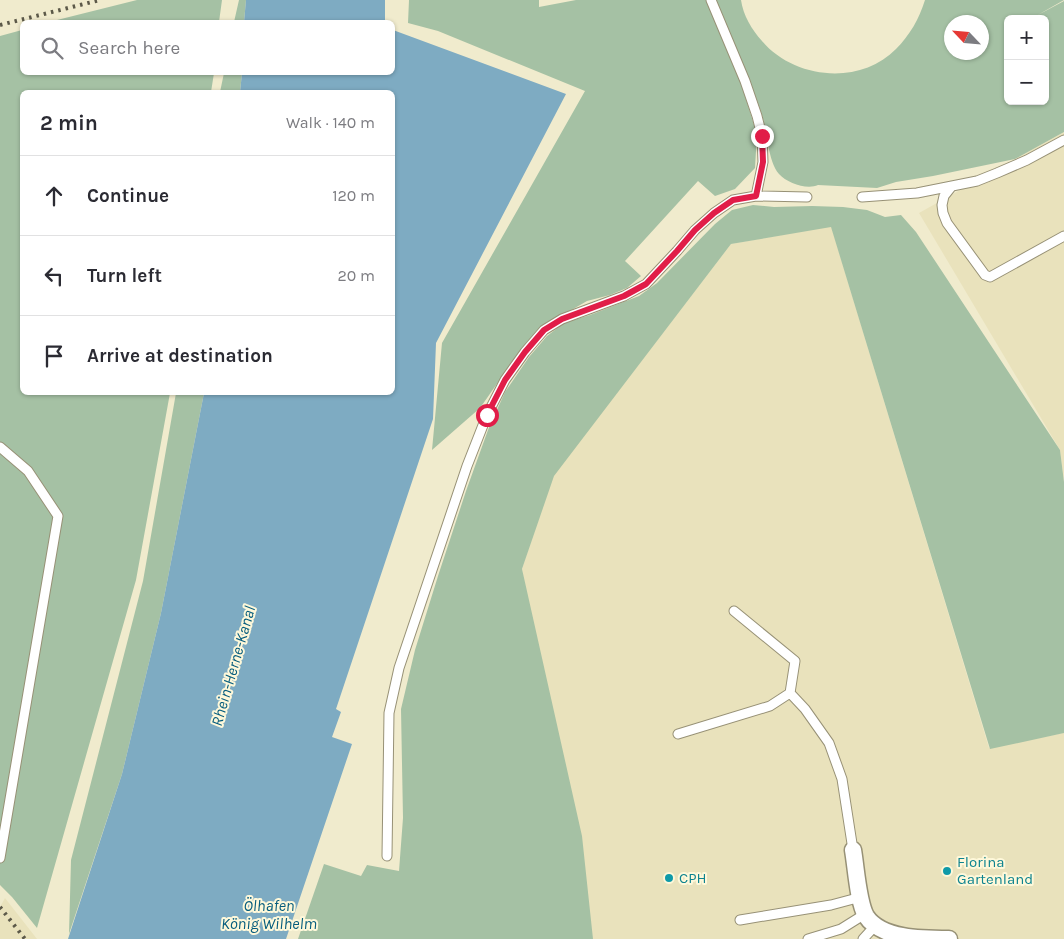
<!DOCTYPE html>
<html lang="en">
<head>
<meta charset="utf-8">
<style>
  :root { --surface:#fff; --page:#f2f2f3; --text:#2b2b33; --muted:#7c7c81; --line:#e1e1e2 }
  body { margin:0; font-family:Karla,sans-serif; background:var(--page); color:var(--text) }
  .controls { position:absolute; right:15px; top:15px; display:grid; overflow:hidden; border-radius:8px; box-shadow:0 1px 4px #0004 }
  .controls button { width:45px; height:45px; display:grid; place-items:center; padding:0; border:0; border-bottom:1px solid var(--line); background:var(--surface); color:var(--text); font:25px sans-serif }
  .compass { position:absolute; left:944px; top:15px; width:45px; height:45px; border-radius:50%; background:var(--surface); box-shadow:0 1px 4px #0004; rotate:296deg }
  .stop { position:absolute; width:15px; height:15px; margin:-11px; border:4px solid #e11d48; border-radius:50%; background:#fff }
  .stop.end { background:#e11d48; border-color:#fff; box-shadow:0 1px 5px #0008 }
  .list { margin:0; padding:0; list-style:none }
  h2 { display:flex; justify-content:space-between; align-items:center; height:65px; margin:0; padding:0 20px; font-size:21px }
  h2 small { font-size:16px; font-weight:400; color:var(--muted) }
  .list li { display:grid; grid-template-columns:32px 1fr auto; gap:15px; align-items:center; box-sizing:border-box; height:80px; padding:0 20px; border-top:1px solid var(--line) }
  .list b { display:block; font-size:19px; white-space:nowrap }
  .list em { font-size:16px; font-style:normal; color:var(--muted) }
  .icon { flex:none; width:28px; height:28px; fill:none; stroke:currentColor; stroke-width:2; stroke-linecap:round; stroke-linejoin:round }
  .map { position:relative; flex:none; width:1064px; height:939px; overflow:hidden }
  .search { position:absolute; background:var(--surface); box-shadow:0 1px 4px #0004; left:20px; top:20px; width:375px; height:55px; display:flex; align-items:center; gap:12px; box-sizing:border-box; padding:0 18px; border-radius:8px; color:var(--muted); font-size:19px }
  .panel { position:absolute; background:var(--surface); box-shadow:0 1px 4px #0004; left:20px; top:90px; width:375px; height:305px; border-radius:8px }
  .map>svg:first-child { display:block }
</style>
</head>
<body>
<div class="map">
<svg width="1064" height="939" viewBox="0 0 1064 939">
  <rect width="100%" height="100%" fill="#f0ebcd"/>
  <path fill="#e9e2bc" d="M 1064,132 L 1064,480 L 1060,450 L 919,213 Z
    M 831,226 L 989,748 L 1064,733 L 1064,939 L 583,939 L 522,569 L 553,476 L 731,244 Z
    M 5,898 L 37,939 L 0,939 L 0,907 Z"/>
  <path fill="#a5c1a4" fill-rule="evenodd" d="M 137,0 L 222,0 L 219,22 L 49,22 Z
    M 239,0 L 246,0 L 244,22 L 234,22 Z
    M 409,0 L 539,0 L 539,7 L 576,0 L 706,0 L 740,80 L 757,134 L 755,168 L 735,189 L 715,196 L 698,181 L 625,261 L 641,276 L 627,288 L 610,295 L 587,301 L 542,327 L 528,341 L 518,354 L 480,408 L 432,450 L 442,343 L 585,91 L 438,31 L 408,23 Z
    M 716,0 L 741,0 C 743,15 752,30 762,41 C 794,79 860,86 896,49 C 910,35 919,19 925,0 L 1064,0 L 1036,16 L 1064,1 L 1064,132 L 1015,159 L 933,176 L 896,182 L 877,188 L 818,185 C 807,190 787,183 779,174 C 768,161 767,132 762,115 C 749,76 731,38 716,0 ZM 1032,18 L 1045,19 L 1045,101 L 1008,101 L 1008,19 ZM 952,22 L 982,22 L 982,52 L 952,52 Z
    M 22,30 L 22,72 L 214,73 L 211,92 L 22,92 L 22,392 L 170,393 L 136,580 L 37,928 L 12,897 L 0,885 L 0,36 Z
    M 224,73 L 242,73 L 240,92 L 220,92 Z
    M 753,205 L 774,207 L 812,206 L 843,207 L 867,210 L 885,217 L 901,215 L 916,232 L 1060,450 L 1064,482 L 1064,733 L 990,749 L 831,227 L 731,244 L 554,476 L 522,569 L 582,836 L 593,939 L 298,939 L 324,864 L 361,876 L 367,865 L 399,871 L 403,818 L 401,709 L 415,650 L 438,576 L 466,491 L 488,430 L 505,392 L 529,357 L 547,336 L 564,323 L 590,315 L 639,296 L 657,283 L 715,224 L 732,210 Z
    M 176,393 L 204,393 L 161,613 L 122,774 L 69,934 L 71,860 L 143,581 Z"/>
  <path fill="#7eabc2" d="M 246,0 L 385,0 L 385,22 L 244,22 Z
    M 393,30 L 566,94 L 436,343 L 433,419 L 336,709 L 341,712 L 332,737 L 352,744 L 286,939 L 68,939 L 122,774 L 161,613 L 204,393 L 392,392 L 392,92 L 240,92 L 242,73 L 392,72 Z"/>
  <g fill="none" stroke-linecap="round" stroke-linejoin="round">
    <defs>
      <path id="service" d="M 711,0 L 745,81 L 757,116 L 762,136 L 763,162 L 756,196
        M 1064,140 L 1027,160 L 997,173 L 977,181 L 952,186 L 944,196 L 942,205 L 943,213 L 947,223 L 985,275 L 990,277 L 1064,236
        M 862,197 L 917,193 L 952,186
        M 0,447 L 28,471 L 58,516 L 0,858
        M 790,693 L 805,709 L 829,743 L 842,779 L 853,850
        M 678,734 L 770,706 L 790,693 L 795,661 L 734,611
        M 387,856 L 389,713 L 399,668 L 467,466 L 487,415 L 505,380 L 525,352 L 544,330 L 562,319 L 624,296 L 646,284 L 677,251 L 695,230 L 714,213 L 733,200 L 756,196 L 807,197
        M 740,920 L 831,905 L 861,897
        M 808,939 L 841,929 L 865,914
        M 863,939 L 874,927"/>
      <path id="minor" d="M 853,850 C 856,867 858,902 866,916 C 881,939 922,939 949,939"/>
    </defs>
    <use href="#service" stroke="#979176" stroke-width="11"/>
    <use href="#minor" stroke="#979176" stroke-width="19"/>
    <use href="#service" stroke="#fff" stroke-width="9"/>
    <use href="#minor" stroke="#fff" stroke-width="16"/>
    <path stroke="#5c5949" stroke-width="4" stroke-dasharray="2.5 5" stroke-linecap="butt" d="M 0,25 L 100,0
      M 0,907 L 25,939"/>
  </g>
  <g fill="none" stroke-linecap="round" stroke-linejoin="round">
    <path stroke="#e11d48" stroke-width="6" d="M 487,415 L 505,380 L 525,352 L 544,330 L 562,319 L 624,296 L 646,284 L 677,251 L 695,230 L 714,213 L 733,200 L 756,196 L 763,162 L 762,136"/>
  </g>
  <g fill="#0f9aa8" stroke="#fef8da" stroke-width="2">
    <circle cx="947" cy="871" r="5"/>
    <circle cx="669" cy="878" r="5"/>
  </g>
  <g text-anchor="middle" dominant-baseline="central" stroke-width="4" stroke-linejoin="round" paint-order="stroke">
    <g font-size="15" fill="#0d838f" stroke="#fef8da" text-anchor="start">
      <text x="957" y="862">Florina<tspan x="957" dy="17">Gartenland</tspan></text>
      <text x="679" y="878">CPH</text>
    </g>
    <g font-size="16" font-style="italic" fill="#055c7d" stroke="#fef8da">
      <text transform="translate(233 666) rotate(-74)">Rhein-Herne-Kanal</text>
      <text x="269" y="905">Ölhafen<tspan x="269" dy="18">König Wilhelm</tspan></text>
    </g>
  </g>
</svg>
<div class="controls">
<button>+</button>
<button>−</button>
</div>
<svg class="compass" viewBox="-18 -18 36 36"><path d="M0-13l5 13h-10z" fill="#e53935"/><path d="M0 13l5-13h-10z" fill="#7c7c81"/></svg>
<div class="stop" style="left:487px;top:415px"></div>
<div class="stop end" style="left:762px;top:136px"></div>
<div class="search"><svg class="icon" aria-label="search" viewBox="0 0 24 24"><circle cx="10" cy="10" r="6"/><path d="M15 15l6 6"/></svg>Search here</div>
<section class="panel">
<h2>2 min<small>Walk · 140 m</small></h2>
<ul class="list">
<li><svg class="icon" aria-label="ahead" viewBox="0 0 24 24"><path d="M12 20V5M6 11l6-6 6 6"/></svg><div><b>Continue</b></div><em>120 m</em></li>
<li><svg class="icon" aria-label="left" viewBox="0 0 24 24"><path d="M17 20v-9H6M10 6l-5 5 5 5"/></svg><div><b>Turn left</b></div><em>20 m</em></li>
<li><svg class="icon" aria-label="arrive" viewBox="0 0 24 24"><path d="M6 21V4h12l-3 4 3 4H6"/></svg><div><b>Arrive at destination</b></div></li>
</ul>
</section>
</div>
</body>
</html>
